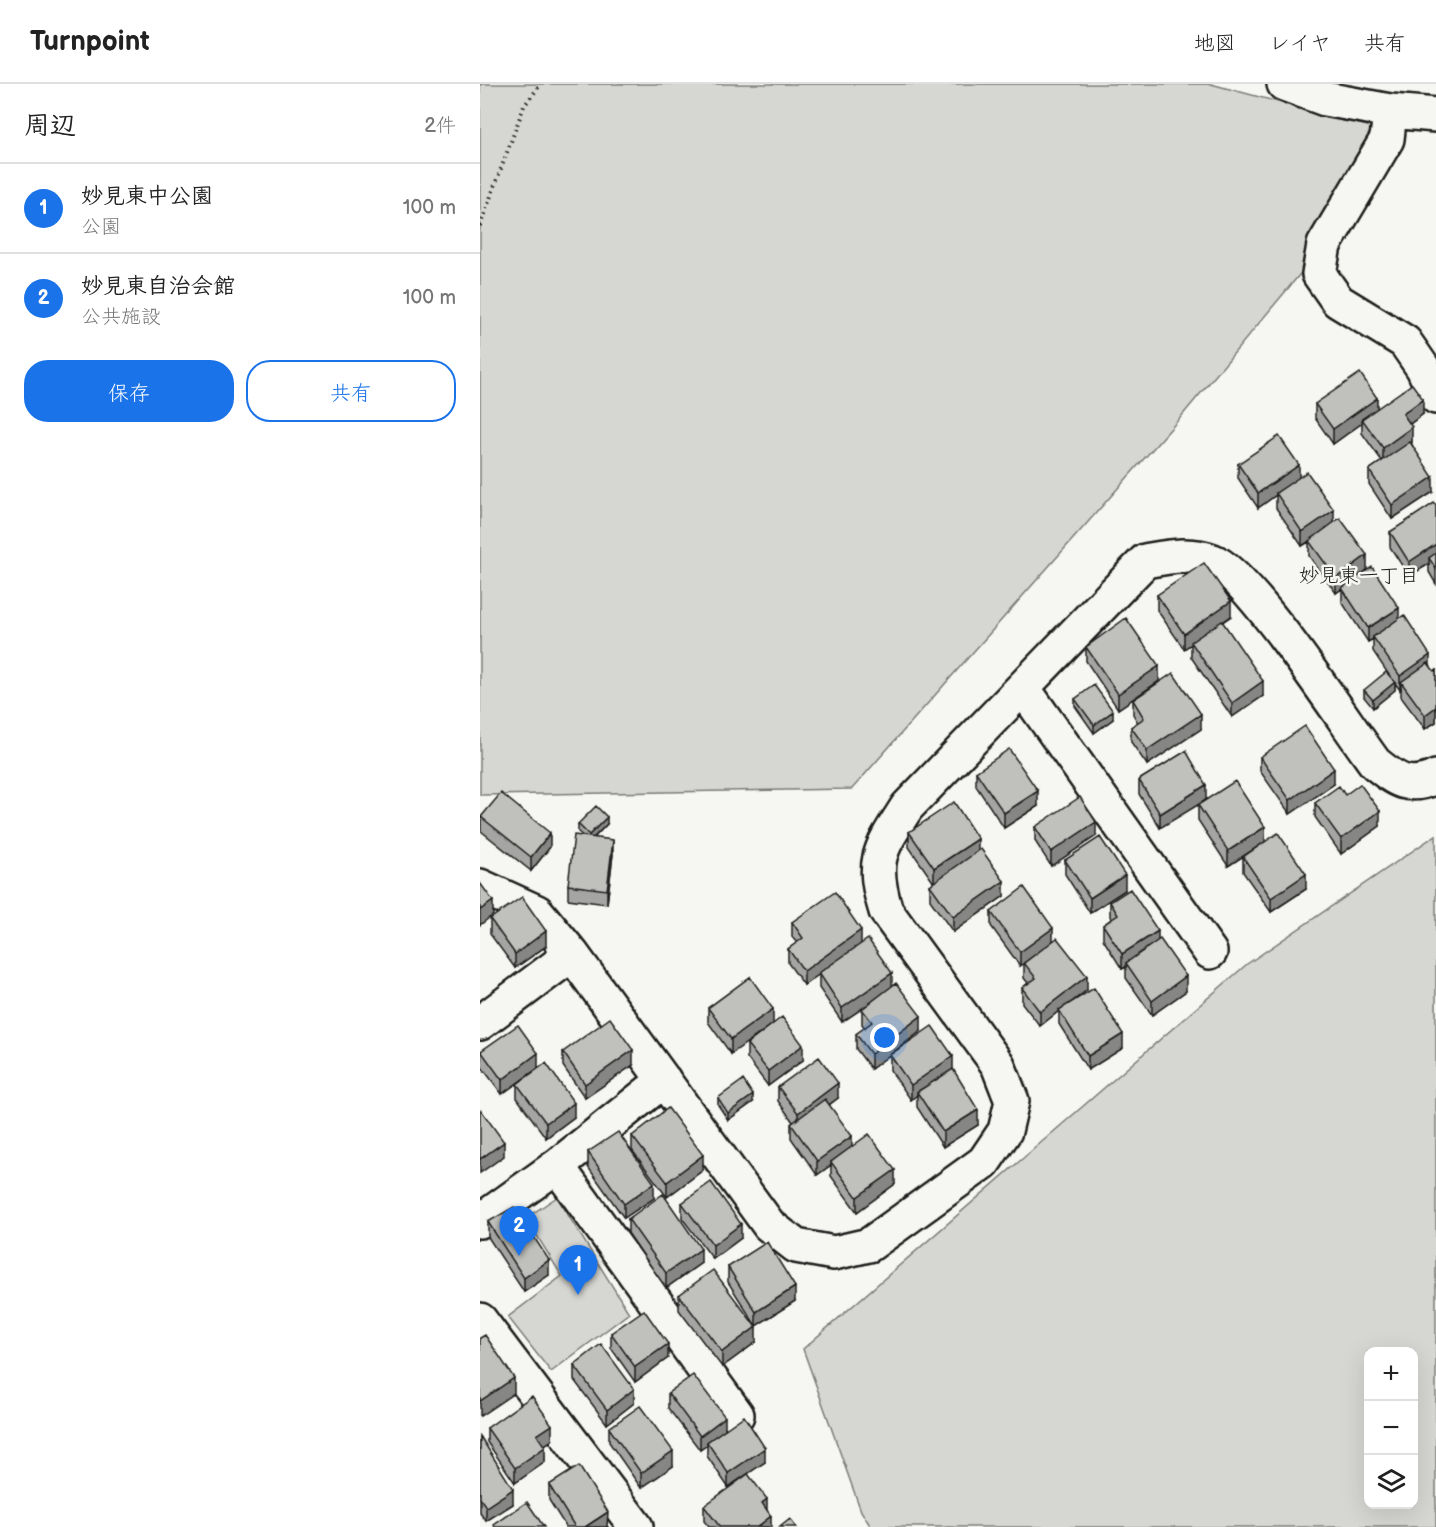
<!DOCTYPE html>
<html lang="ja">
<head>
<meta charset="utf-8">
<style>
  :root { --surface:#fff; --page:#f2f2f2; --text:#222; --muted:#767676; --line:#e0e0e0; --accent:#1a73e8 }
  body { margin:0; font-family:"Balsamiq Sans","Klee One",sans-serif; background:var(--page); color:var(--text) }
  .controls { position:absolute; right:18px; bottom:18px; display:grid; overflow:hidden; border-radius:12px; box-shadow:0 6px 24px #0002 }
  .controls button { width:54px; height:54px; display:grid; place-items:center; padding:0; border:0; border-bottom:2px solid var(--line); background:var(--surface); color:var(--text); font:30px sans-serif }
  .you { position:absolute; left:405px; top:954px; width:21px; height:21px; margin:-15px; border:4px solid #fff; border-radius:50%; background:#1a73e8; box-shadow:0 0 0 9px #1a73e833 }
  .badge { display:grid; place-items:center; width:39px; height:39px; border-radius:50%; background:var(--accent); color:#fff; font-size:20px; font-weight:700 }
  .pin { position:absolute; translate:-50% -50px; filter:drop-shadow(0 2px 3px #0008) }
  .pin::after { content:''; position:absolute; top:32px; width:21px; height:18px; background:inherit; clip-path:polygon(0 0,100% 0,50% 100%) }
  .list { margin:0; padding:0; list-style:none }
  h2 { display:flex; justify-content:space-between; align-items:center; height:78px; margin:0; padding:0 24px; font-size:26px }
  h2 small { font-size:20px; font-weight:400; color:var(--muted) }
  .list li { display:grid; grid-template-columns:39px 1fr auto; gap:18px; align-items:center; box-sizing:border-box; height:90px; padding:0 24px; border-top:2px solid var(--line) }
  .list b { display:block; font-size:22px; white-space:nowrap }
  .list p { margin:0; font-size:20px; white-space:nowrap; color:var(--muted) }
  .list em { font-size:20px; font-style:normal; color:var(--muted) }
  .actions { display:flex; gap:12px; padding:18px 24px }
  .actions a { flex:1; padding:14px 0; border:2px solid var(--accent); border-radius:24px; text-align:center; font-size:21px; color:var(--accent) }
  .actions .main { background:var(--accent); color:#fff }
  .icon { flex:none; width:33px; height:33px; fill:none; stroke:currentColor; stroke-width:2; stroke-linecap:round; stroke-linejoin:round }
  .map { position:relative; flex:none; width:956px; height:1443px; overflow:hidden }
  header { display:flex; align-items:center; gap:36px; box-sizing:border-box; height:84px; padding:0 30px; background:var(--surface); border-bottom:2px solid var(--line) }
  header strong { font-size:28px }
  nav { display:flex; gap:33px; margin-inline-start:auto; font-size:21px }
  main { display:flex }
  aside { flex:1; background:var(--surface) }
  .map>svg:first-child { display:block }
</style>
</head>
<body>
<header>
<strong>Turnpoint</strong>
<nav><a>地図</a><a>レイヤ</a><a>共有</a></nav>
</header>
<main>
<aside>
<h2>周辺<small>2件</small></h2>
<ul class="list">
<li><span class="badge">1</span><div><b>妙見東中公園</b><p>公園</p></div><em>100 m</em></li>
<li><span class="badge">2</span><div><b>妙見東自治会館</b><p>公共施設</p></div><em>100 m</em></li>
</ul>
<div class="actions"><a class="main">保存</a><a>共有</a></div>
</aside>
<div class="map">
<svg width="956" height="1443" viewBox="0 0 956 1443">
  <rect width="100%" height="100%" fill="#f6f6f2"/>
  <filter id="ink" filterUnits="userSpaceOnUse"><feTurbulence type="fractalNoise" baseFrequency=".0167" numOctaves="2"/><feDisplacementMap in="SourceGraphic" scale="12" xChannelSelector="R" yChannelSelector="G"/><feConvolveMatrix kernelMatrix="1 2 1 2 8 2 1 2 1" color-interpolation-filters="sRGB"/></filter>
  <g filter="url(#ink)">
    <path fill="#d6d6d2" stroke="#797977" stroke-width="1.5" fill-rule="evenodd" d="M 0,0 L 731,0 L 895,44 L 835,172 L 700,334 L 372,705 L 0,711 Z
      M 956,751 L 956,1443 L 391,1443 L 381,1427 L 323,1265 L 767,880 ZM 888,1268 L 934,1268 L 934,1420 L 888,1420 Z
      M 77,1113 L 149,1229 L 71,1288 L 28,1233 L 82,1192 L 46,1134 Z"/>
    <g fill="none" stroke-linecap="round" stroke-linejoin="round">
      <defs>
        <path id="minor" d="M 804,0 L 845,15 L 910,27
          M 956,31 L 910,27 L 907,55 L 844,161 L 839,190 L 858,217 L 925,258 L 943,284 L 956,313
          M 543,604 L 730,868
          M 0,802 L 57,828 L 92,870 L 289,1141 L 316,1162 L 354,1169 L 389,1161 L 504,1078 L 525,1047 L 532,1017 L 518,981 L 406,827 C 390,776 400,765 427,723 L 665,477 C 688,473 710,468 733,477 C 769,490 866,640 895,679 C 916,696 928,706 956,693
          M 0,939 L 92,870
          M 77,1082 L 257,1331
          M 0,1137 L 77,1082 L 184,996
          M 0,1236 L 156,1443"/>
      </defs>
      <use href="#minor" stroke="#1c1c1c" stroke-width="38"/>
      <path stroke="#1c1c1c" stroke-width="4" stroke-dasharray="1.5 4.5" stroke-linecap="butt" d="M 0,142 L 44,22 L 61,0"/>
      <use href="#minor" stroke="#f6f6f2" stroke-width="33"/>
    </g>
    <path fill="#a5a5a3" stroke="#1c1c1c" stroke-width="1.5" d="M 835,320 L 897,324 L 943,330 L 930,340 L 932,358 L 931,358 L 953,408 L 912,435 L 889,400 L 889,386 L 902,377 L 882,349 L 882,339 L 853,360 L 835,334 Z
      M 758,380 L 819,394 L 854,439 L 887,486 L 875,495 L 919,535 L 950,583 L 954,587 L 956,586 L 956,638 L 945,645 L 921,613 L 921,605 L 920,606 L 915,599 L 915,606 L 893,624 L 884,613 L 884,606 L 913,597 L 893,567 L 893,555 L 888,558 L 862,518 L 862,505 L 856,509 L 829,472 L 829,458 L 822,462 L 796,424 L 796,411 L 778,424 L 758,394 Z
      M 956,422 L 956,500 L 949,488 L 949,480 L 929,492 L 910,463 L 910,448 Z
      M 677,511 L 751,532 L 742,538 L 783,612 L 752,633 L 711,573 L 711,560 L 704,565 L 677,526 Z
      M 606,563 L 679,597 L 638,625 L 606,577 Z
      M 595,615 L 633,635 L 614,649 L 595,622 Z
      M 653,616 L 721,645 L 667,681 L 651,658 L 651,643 L 658,639 L 653,630 Z
      M 706,667 L 680,744 L 659,710 L 659,696 Z
      M 780,673 L 854,700 L 810,730 L 780,687 Z
      M 496,688 L 558,722 L 524,744 L 496,702 Z
      M 865,711 L 900,742 L 861,770 L 835,733 L 835,719 Z
      M 718,721 L 785,758 L 748,782 L 718,736 Z
      M 1,733 L 70,763 L 51,787 L 1,747 Z
      M 98,740 L 127,740 L 114,754 L 133,770 L 127,820 L 88,815 L 88,801 L 103,752 L 98,748 Z
      M 555,743 L 616,752 L 571,782 L 555,757 Z
      M 429,748 L 498,767 L 524,812 L 473,848 L 450,816 L 450,801 L 454,799 L 429,763 Z
      M 763,773 L 826,805 L 791,828 L 763,788 Z
      M 585,776 L 645,806 L 610,829 L 585,790 Z
      M 630,818 L 678,856 L 706,907 L 672,931 L 646,894 L 646,883 L 642,885 L 623,855 L 623,841 L 631,835 L 630,832 Z
      M 511,828 L 573,857 L 607,906 L 592,917 L 643,964 L 608,986 L 579,940 L 579,927 L 560,942 L 542,919 L 542,904 L 548,899 L 544,894 L 544,879 L 548,877 L 540,882 L 511,842 Z
      M 10,835 L 66,862 L 35,884 L 10,850 Z
      M 312,838 L 381,860 L 412,903 L 441,947 L 391,985 L 376,965 L 376,950 L 385,944 L 382,940 L 382,925 L 392,918 L 362,938 L 339,904 L 339,890 L 324,901 L 308,879 L 308,865 L 317,859 L 312,853 Z
      M 270,893 L 251,970 L 228,938 L 228,924 Z
      M 267,960 L 323,976 L 288,1002 L 267,974 Z
      M 1,967 L 58,984 L 22,1010 L 1,982 Z
      M 83,968 L 153,981 L 105,1014 L 83,982 Z
      M 410,971 L 473,985 L 498,1041 L 463,1063 L 437,1023 L 437,1011 L 431,1016 L 410,986 Z
      M 37,1000 L 94,1033 L 66,1054 L 37,1014 Z
      M 298,1003 L 358,1014 L 349,1021 L 372,1063 L 415,1100 L 377,1128 L 351,1092 L 351,1081 L 337,1091 L 311,1054 L 311,1040 L 313,1038 L 298,1017 Z
      M 238,1014 L 273,1018 L 248,1036 L 238,1021 Z
      M 152,1052 L 223,1086 L 187,1113 L 152,1066 Z
      M 108,1068 L 174,1114 L 144,1134 L 108,1083 Z
      M 202,1119 L 261,1154 L 233,1175 L 202,1134 Z
      M 148,1135 L 221,1179 L 186,1204 L 148,1149 Z
      M 8,1138 L 69,1191 L 44,1208 L 8,1153 Z
      M 248,1183 L 315,1217 L 276,1242 L 248,1198 Z
      M 199,1211 L 276,1258 L 242,1283 L 199,1226 Z
      M 131,1249 L 188,1274 L 155,1298 L 131,1264 Z
      M 94,1281 L 154,1319 L 127,1340 L 94,1296 Z
      M 188,1309 L 245,1345 L 285,1378 L 248,1403 L 227,1372 L 227,1361 L 220,1366 L 188,1324 Z
      M 7,1344 L 72,1356 L 64,1361 L 65,1378 L 35,1399 L 7,1358 Z
      M 129,1344 L 193,1382 L 161,1404 L 129,1358 Z
      M 0,1352 L 33,1420 L 6,1437 L 0,1429 Z
      M 69,1401 L 128,1443 L 86,1443 L 69,1416 Z
      M 224,1422 L 291,1443 L 229,1443 L 224,1437 Z"/>
    <path fill="#868684" stroke="#1c1c1c" stroke-width="1.5" d="M 897,314 L 897,328 L 882,335 L 882,339 L 853,360 L 853,345 Z
      M 943,315 L 943,330 L 923,345 L 923,330 Z
      M 932,343 L 932,358 L 903,378 L 903,364 Z
      M 819,381 L 819,396 L 796,409 L 796,411 L 778,424 L 778,409 Z
      M 953,393 L 953,408 L 912,435 L 912,421 Z
      M 854,426 L 854,441 L 822,462 L 822,448 Z
      M 956,460 L 956,475 L 949,474 L 949,480 L 929,492 L 929,478 Z
      M 887,471 L 887,486 L 856,509 L 856,494 Z
      M 751,517 L 751,532 L 704,565 L 704,550 Z
      M 919,524 L 919,538 L 893,553 L 893,555 L 888,558 L 888,544 Z
      M 950,571 L 950,585 L 921,598 L 921,605 L 920,606 L 920,592 Z
      M 679,582 L 679,597 L 638,625 L 638,610 Z
      M 783,597 L 783,612 L 752,633 L 752,619 Z
      M 915,598 L 915,606 L 893,624 L 893,616 Z
      M 956,623 L 956,638 L 945,645 L 945,631 Z
      M 633,627 L 633,635 L 614,649 L 614,641 Z
      M 721,630 L 721,645 L 667,681 L 667,666 Z
      M 854,685 L 854,700 L 810,730 L 810,716 Z
      M 726,701 L 726,716 L 680,744 L 680,730 Z
      M 558,707 L 558,722 L 524,744 L 524,729 Z
      M 900,727 L 900,742 L 861,770 L 861,755 Z
      M 127,733 L 127,740 L 109,758 L 109,751 Z
      M 616,738 L 616,752 L 571,782 L 571,768 Z
      M 785,743 L 785,758 L 748,782 L 748,767 Z
      M 70,749 L 70,763 L 51,787 L 51,773 Z
      M 498,755 L 498,769 L 454,799 L 454,784 Z
      M 133,756 L 133,770 L 127,820 L 127,806 Z
      M 826,790 L 826,805 L 791,828 L 791,814 Z
      M 645,791 L 645,806 L 610,829 L 610,814 Z
      M 524,797 L 524,812 L 473,848 L 473,833 Z
      M 13,817 L 13,831 L 0,841 L 0,826 Z
      M 573,844 L 573,858 L 540,882 L 540,868 Z
      M 381,846 L 381,861 L 324,901 L 324,887 Z
      M 66,847 L 66,862 L 35,884 L 35,870 Z
      M 678,847 L 678,862 L 646,879 L 646,883 L 642,885 L 642,870 Z
      M 412,889 L 412,904 L 362,938 L 362,924 Z
      M 607,892 L 607,906 L 580,927 L 579,926 L 579,927 L 560,942 L 560,928 Z
      M 706,892 L 706,907 L 672,931 L 672,917 Z
      M 293,925 L 293,940 L 251,970 L 251,955 Z
      M 441,932 L 441,947 L 391,985 L 391,970 Z
      M 643,950 L 643,964 L 608,986 L 608,972 Z
      M 323,961 L 323,976 L 288,1002 L 288,987 Z
      M 153,966 L 153,981 L 105,1014 L 105,1000 Z
      M 58,969 L 58,984 L 22,1010 L 22,996 Z
      M 473,972 L 473,987 L 437,1008 L 437,1011 L 431,1016 L 431,1001 Z
      M 358,999 L 358,1014 L 318,1044 L 318,1029 Z
      M 273,1011 L 273,1018 L 248,1036 L 248,1029 Z
      M 94,1019 L 94,1033 L 66,1054 L 66,1039 Z
      M 498,1026 L 498,1041 L 463,1063 L 463,1048 Z
      M 372,1052 L 372,1066 L 351,1078 L 351,1081 L 337,1091 L 337,1077 Z
      M 24,1058 L 24,1072 L 0,1089 L 0,1075 Z
      M 223,1071 L 223,1086 L 187,1113 L 187,1098 Z
      M 415,1086 L 415,1100 L 377,1128 L 377,1113 Z
      M 174,1099 L 174,1114 L 144,1134 L 144,1120 Z
      M 261,1140 L 261,1154 L 233,1175 L 233,1161 Z
      M 221,1165 L 221,1179 L 186,1204 L 186,1189 Z
      M 69,1176 L 69,1191 L 44,1208 L 44,1194 Z
      M 315,1203 L 315,1217 L 276,1242 L 276,1228 Z
      M 276,1243 L 276,1258 L 242,1283 L 242,1268 Z
      M 188,1260 L 188,1274 L 155,1298 L 155,1283 Z
      M 34,1294 L 34,1309 L 0,1332 L 0,1317 Z
      M 154,1305 L 154,1319 L 127,1340 L 127,1326 Z
      M 245,1333 L 245,1347 L 227,1358 L 227,1361 L 220,1366 L 220,1352 Z
      M 72,1341 L 72,1356 L 57,1366 L 57,1351 Z
      M 65,1363 L 65,1378 L 35,1399 L 35,1384 Z
      M 285,1364 L 285,1378 L 248,1403 L 248,1389 Z
      M 193,1367 L 193,1382 L 161,1404 L 161,1389 Z
      M 33,1405 L 33,1420 L 6,1437 L 6,1423 Z
      M 287,1415 L 287,1430 L 282,1419 Z
      M 128,1428 L 127,1443 L 105,1443 Z
      M 291,1432 L 291,1443 L 277,1443 Z"/>
    <path fill="#c0c0bd" stroke="#1c1c1c" stroke-width="1.5" d="M 880,289 L 897,314 L 853,345 L 835,320 Z
      M 932,300 L 943,315 L 923,330 L 932,343 L 903,364 L 882,335 Z
      M 799,352 L 819,381 L 778,409 L 758,380 Z
      M 930,358 L 953,393 L 912,421 L 889,386 Z
      M 827,388 L 854,426 L 822,448 L 796,409 Z
      M 954,419 L 956,422 L 956,460 L 929,478 L 910,448 Z
      M 860,434 L 887,471 L 856,494 L 829,457 Z
      M 956,469 L 956,485 L 949,474 Z
      M 724,479 L 751,517 L 704,550 L 677,511 Z
      M 892,483 L 919,524 L 888,544 L 862,504 Z
      M 924,531 L 950,571 L 920,592 L 893,553 Z
      M 646,534 L 679,582 L 638,610 L 606,563 Z
      M 742,537 L 783,597 L 752,619 L 711,558 Z
      M 948,579 L 954,587 L 956,586 L 956,624 L 956,623 L 945,631 L 921,598 Z
      M 906,588 L 915,598 L 893,616 L 884,606 Z
      M 693,589 L 721,630 L 667,666 L 651,643 L 664,634 L 653,616 Z
      M 614,601 L 633,627 L 614,641 L 595,615 Z
      M 825,642 L 854,685 L 810,716 L 780,673 Z
      M 529,665 L 558,707 L 524,729 L 496,688 Z
      M 706,667 L 726,701 L 680,730 L 659,696 Z
      M 755,697 L 785,743 L 748,767 L 718,721 Z
      M 880,700 L 900,727 L 861,755 L 835,719 L 859,702 L 865,711 Z
      M 21,709 L 70,749 L 51,773 L 1,733 Z
      M 600,713 L 616,738 L 571,768 L 555,743 Z
      M 474,718 L 498,755 L 454,784 L 429,748 Z
      M 116,722 L 127,733 L 109,751 L 98,740 Z
      M 798,749 L 826,790 L 791,814 L 763,773 Z
      M 94,751 L 133,756 L 127,806 L 88,801 Z
      M 620,753 L 645,791 L 610,814 L 585,776 Z
      M 501,765 L 524,797 L 473,833 L 450,801 Z
      M 0,799 L 13,817 L 0,826 Z
      M 544,803 L 573,844 L 540,868 L 511,828 Z
      M 650,805 L 678,847 L 642,870 L 623,841 L 638,831 L 630,818 Z
      M 355,808 L 381,846 L 324,887 L 308,865 L 323,854 L 312,838 Z
      M 42,813 L 66,847 L 35,870 L 10,835 Z
      M 577,854 L 607,892 L 560,928 L 542,904 L 556,894 L 544,879 Z
      M 388,855 L 412,889 L 362,924 L 339,889 Z
      M 680,855 L 706,892 L 672,917 L 646,879 Z
      M 270,893 L 293,925 L 251,955 L 228,924 Z
      M 416,899 L 441,932 L 391,970 L 376,950 L 392,938 L 382,925 Z
      M 614,904 L 643,950 L 608,972 L 579,926 Z
      M 302,933 L 323,961 L 288,987 L 267,960 Z
      M 130,934 L 153,966 L 105,1000 L 83,968 Z
      M 38,941 L 58,969 L 22,996 L 1,967 Z
      M 452,942 L 473,972 L 431,1001 L 410,971 Z
      M 339,973 L 358,999 L 318,1029 L 298,1003 Z
      M 66,979 L 94,1019 L 66,1039 L 37,1000 Z
      M 473,985 L 498,1026 L 463,1048 L 437,1008 Z
      M 263,996 L 273,1011 L 248,1029 L 238,1014 Z
      M 345,1015 L 372,1052 L 337,1077 L 311,1040 Z
      M 188,1024 L 223,1071 L 187,1098 L 152,1052 Z
      M 1,1026 L 24,1058 L 0,1075 L 0,1027 Z
      M 138,1048 L 174,1099 L 144,1120 L 108,1068 Z
      M 389,1050 L 415,1086 L 377,1113 L 351,1078 Z
      M 231,1098 L 261,1140 L 233,1161 L 202,1119 Z
      M 183,1110 L 221,1165 L 186,1189 L 148,1135 Z
      M 34,1123 L 69,1176 L 44,1194 L 8,1138 Z
      M 287,1158 L 315,1203 L 276,1228 L 248,1183 Z
      M 233,1186 L 276,1243 L 242,1268 L 199,1211 Z
      M 164,1226 L 188,1260 L 155,1283 L 131,1249 Z
      M 5,1251 L 34,1294 L 0,1317 L 0,1254 Z
      M 121,1260 L 154,1305 L 127,1326 L 94,1281 Z
      M 213,1291 L 245,1333 L 220,1352 L 188,1309 Z
      M 52,1312 L 72,1341 L 57,1351 L 65,1363 L 35,1384 L 7,1344 Z
      M 160,1322 L 193,1367 L 161,1389 L 129,1344 Z
      M 264,1332 L 285,1364 L 248,1389 L 227,1358 Z
      M 0,1352 L 33,1405 L 6,1423 L 0,1414 Z
      M 99,1382 L 128,1428 L 105,1443 L 95,1443 L 69,1401 Z
      M 268,1390 L 287,1415 L 282,1419 L 291,1432 L 277,1443 L 240,1443 L 224,1422 Z
      M 47,1418 L 64,1443 L 15,1443 L 14,1441 Z
      M 310,1435 L 316,1443 L 300,1443 Z"/>
  </g>
  <g text-anchor="middle" dominant-baseline="central" stroke-width="5" stroke-linejoin="round" paint-order="stroke">
    <g font-size="20" fill="#1c1c1c" stroke="#f6f6f2">
      <text x="879" y="492">妙見東一丁目</text>
    </g>
  </g>
</svg>
<div class="controls">
<button>+</button>
<button>−</button>
<button><svg class="icon" aria-label="layers" viewBox="0 0 24 24"><path d="M12 4l9 5-9 5-9-5zM3 14l9 5 9-5"/></svg></button>
</div>
<div class="you"></div>
<div class="pin badge" style="left:98px;top:1211px">1</div>
<div class="pin badge" style="left:39px;top:1172px">2</div>
</div>
</main>
</body>
</html>
